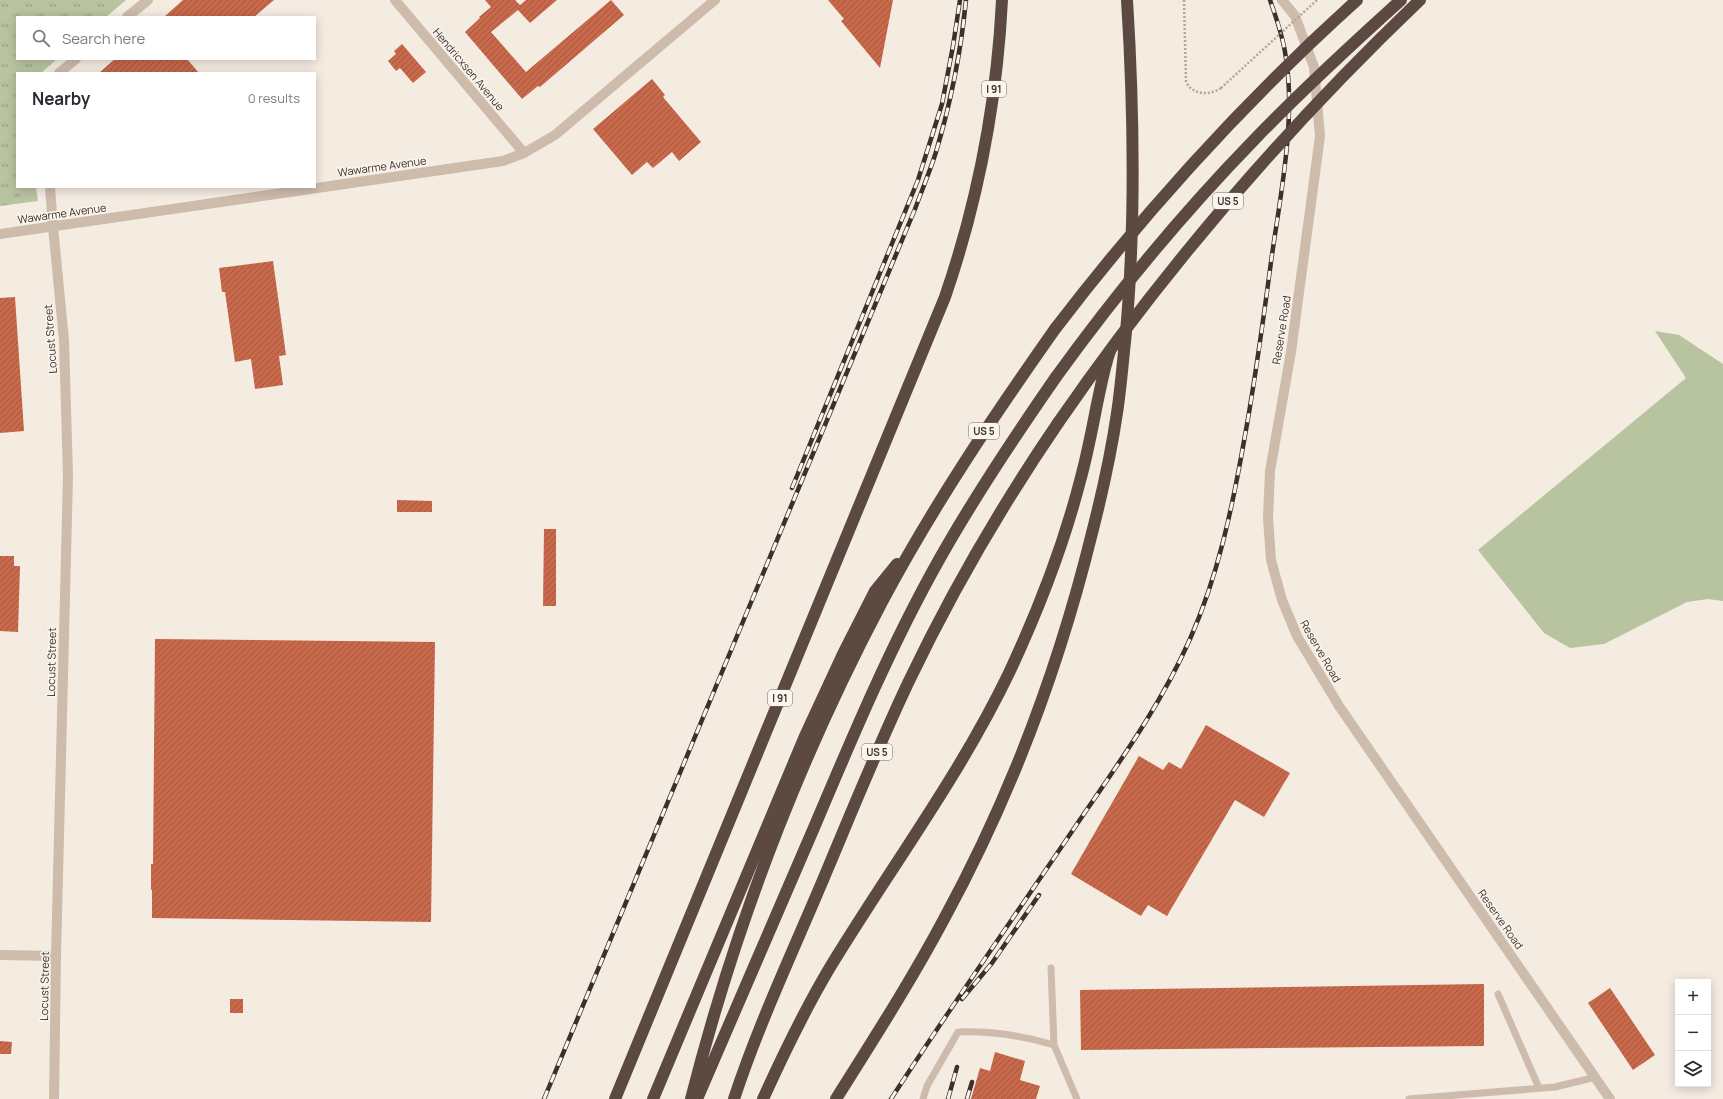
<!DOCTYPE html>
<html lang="en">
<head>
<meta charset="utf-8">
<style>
  :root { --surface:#fff; --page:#f7f7f7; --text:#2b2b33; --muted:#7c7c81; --line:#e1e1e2 }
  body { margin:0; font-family:Manrope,sans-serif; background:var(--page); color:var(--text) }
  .controls { position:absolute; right:12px; bottom:12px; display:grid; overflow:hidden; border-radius:0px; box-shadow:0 2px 10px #0003 }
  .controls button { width:36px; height:36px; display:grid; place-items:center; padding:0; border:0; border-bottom:1px solid var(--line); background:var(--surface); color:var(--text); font:20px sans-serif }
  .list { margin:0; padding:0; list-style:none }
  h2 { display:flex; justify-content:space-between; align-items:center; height:52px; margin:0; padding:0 16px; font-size:17px }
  h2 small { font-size:13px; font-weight:400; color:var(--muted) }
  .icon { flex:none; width:22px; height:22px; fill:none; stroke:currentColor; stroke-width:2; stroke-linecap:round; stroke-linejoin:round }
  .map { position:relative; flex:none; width:1723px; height:1099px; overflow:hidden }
  .search { position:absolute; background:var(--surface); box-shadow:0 2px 10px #0003; left:16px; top:16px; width:300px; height:44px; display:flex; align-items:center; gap:10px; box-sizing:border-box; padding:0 14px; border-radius:0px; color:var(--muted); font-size:15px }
  .panel { position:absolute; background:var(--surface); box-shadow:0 2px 10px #0003; left:16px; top:72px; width:300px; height:116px; border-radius:0px }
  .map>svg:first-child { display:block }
</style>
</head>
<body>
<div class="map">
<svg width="1723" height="1099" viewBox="0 0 1723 1099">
  <defs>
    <pattern id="park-tufts" width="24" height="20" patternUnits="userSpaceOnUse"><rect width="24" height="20" fill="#b8c4a0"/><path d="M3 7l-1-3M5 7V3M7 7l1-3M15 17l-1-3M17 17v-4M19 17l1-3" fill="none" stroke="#97a083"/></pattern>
    <pattern id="building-hatch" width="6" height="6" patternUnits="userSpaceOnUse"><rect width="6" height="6" fill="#c8694b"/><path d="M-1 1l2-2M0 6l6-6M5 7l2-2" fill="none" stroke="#a4573f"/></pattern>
  </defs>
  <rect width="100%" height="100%" fill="#f4ebe1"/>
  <path fill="#b8c4a0" d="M 1655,331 L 1679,335 L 1723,364 L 1723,601 L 1708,599 L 1687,602 L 1604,644 L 1570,648 L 1544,633 L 1478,550 L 1686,378 Z"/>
  <path fill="url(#park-tufts)" d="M 0,0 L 126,0 L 106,17 L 17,17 L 17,59 L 57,59 L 41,73 L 17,73 L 17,187 L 36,187 L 38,201 L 0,206 Z"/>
  <path fill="url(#building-hatch)" d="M 183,0 L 274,0 L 254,17 L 164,17 Z
    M 485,0 L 515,0 L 520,5 L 526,0 L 557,0 L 530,23 L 518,10 L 491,32 L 526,72 L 611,0 L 624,15 L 540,87 L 538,86 L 522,99 L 465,32 L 480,18 L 479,17 L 491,7 Z
    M 828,0 L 893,0 L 880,68 L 841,21 L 844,19 Z
    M 402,44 L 426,72 L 413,83 L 400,68 L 396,71 L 388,61 L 396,54 L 394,51 Z
    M 115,59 L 187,59 L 199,73 L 99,73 Z
    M 652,79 L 665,95 L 663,97 L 701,142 L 679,161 L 672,152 L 653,168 L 647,162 L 632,175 L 593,129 Z
    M 273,261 L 286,355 L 279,356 L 283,385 L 255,389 L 251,359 L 235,362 L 225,292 L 222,292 L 219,268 Z
    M 15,297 L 24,431 L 0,433 L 0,298 Z
    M 397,500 L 432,501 L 432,512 L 397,512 Z
    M 544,529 L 556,529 L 556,606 L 543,606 Z
    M 0,556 L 14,556 L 14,566 L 20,566 L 18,632 L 0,631 Z
    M 155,639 L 435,642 L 431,922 L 152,918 L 152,890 L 151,890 L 151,864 L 153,864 Z
    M 1206,725 L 1290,773 L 1264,817 L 1235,800 L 1167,916 L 1148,905 L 1141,916 L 1071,874 L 1139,756 L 1163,770 L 1169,762 L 1181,769 Z
    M 1484,984 L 1484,1046 L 1081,1050 L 1080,990 Z
    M 1610,988 L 1655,1055 L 1633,1070 L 1588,1003 Z
    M 230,999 L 243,999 L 243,1013 L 230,1013 Z
    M 0,1041 L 12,1042 L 11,1054 L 0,1054 Z
    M 995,1052 L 1025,1061 L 1020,1080 L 1040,1086 L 1036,1099 L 971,1099 L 980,1068 L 990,1071 Z"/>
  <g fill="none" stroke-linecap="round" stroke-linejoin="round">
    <path stroke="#b9a596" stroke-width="2.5" stroke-dasharray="2 2" stroke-linecap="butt" d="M 1184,0 L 1186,82 C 1193,95 1209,96 1221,88"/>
    <path stroke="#cdbbac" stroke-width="7" d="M 1051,968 L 1054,1045
      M 1498,994 L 1539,1088
      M 923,1099 L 927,1086 L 958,1032 C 992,1031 1021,1035 1054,1045 L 1077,1099
      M 1409,1099 L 1555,1087 L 1596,1077"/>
    <path stroke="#cdbbac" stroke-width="10" d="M 395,0 L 524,153
      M 127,17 L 148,0
      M 59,73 L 76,59
      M 50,187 L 53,227
      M 0,955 L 56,956"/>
    <path stroke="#cdbbac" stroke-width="10" d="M 1282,0 L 1295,16 L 1314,67 L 1320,136 L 1291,352 L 1270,471 L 1268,518 L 1271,560 L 1282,600 L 1297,636 L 1339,706 L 1610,1099
      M 53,227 L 64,340 L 68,476 L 56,956 L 54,1099
      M 0,234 L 503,161 L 524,153 L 555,135 L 715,0"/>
    <path stroke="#5c4a42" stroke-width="12" d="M 615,1099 L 945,297 C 978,201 997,101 1002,0
      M 653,1099 L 805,736 L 843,654 L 875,591 L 897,564
      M 691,1099 C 735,926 799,759 882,602 C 933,506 993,417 1055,329
      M 697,1099 C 737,1007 776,915 816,823 C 854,733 892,643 940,558 C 975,496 1015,436 1056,377
      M 734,1099 C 760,1020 796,945 828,868 C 854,806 880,742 909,681 C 952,591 1002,505 1058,423
      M 763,1099 C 783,1055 804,1011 829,969 C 889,870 959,777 1009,673 C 1038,611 1063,547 1080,481 C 1087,456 1092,430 1097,404 C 1101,386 1104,368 1110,351
      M 836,1099 C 873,1040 911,981 944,919 C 1010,798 1059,667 1092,533 C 1102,494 1111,454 1117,413 C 1121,387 1123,359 1126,332 C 1136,220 1134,112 1127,0"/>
    <defs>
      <path id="rail" d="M 792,488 L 918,180 L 942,104 L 953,46 L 960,0
        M 962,999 L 992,963 L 1039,895
        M 544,1099 L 915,209 C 922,190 930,171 936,152 C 951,102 961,52 966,0
        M 891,1099 C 951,1006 1015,916 1077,824 C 1118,764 1161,705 1190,639 C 1218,576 1232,509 1244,441 C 1255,382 1263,322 1271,262 C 1280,196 1297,118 1285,52 C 1282,34 1276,17 1270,0
        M 948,1099 L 957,1067
        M 967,1099 L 972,1082"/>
    </defs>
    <use href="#rail" stroke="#3b302b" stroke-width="4.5"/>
    <use href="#rail" stroke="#fbf5ee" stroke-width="3" stroke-dasharray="9" stroke-linecap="butt"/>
    <path stroke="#b9a596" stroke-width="2.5" stroke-dasharray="2 2" stroke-linecap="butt" d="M 1221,88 L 1317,0"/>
    <path stroke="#5c4a42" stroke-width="12" d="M 1055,329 C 1146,210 1246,100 1357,0
      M 1056,377 C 1116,294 1182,214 1254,140 C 1301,91 1350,46 1401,0
      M 1058,423 C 1164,269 1285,129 1420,0"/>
  </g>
  <g text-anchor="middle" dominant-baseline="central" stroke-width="3" stroke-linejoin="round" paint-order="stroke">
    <g fill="#fbf5ee" stroke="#756b66" stroke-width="1">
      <rect x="982" y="81" width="24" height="16" rx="3"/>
      <rect x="1213" y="193" width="30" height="16" rx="3"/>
      <rect x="969" y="423" width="30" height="16" rx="3"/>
      <rect x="768" y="690" width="24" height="16" rx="3"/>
      <rect x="862" y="744" width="30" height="16" rx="3"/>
    </g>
    <g font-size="10" font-weight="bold" fill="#3b302b">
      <text x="994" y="89">I 91</text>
      <text x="1228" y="201">US 5</text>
      <text x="984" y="431">US 5</text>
      <text x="780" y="698">I 91</text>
      <text x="877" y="752">US 5</text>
    </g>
    <g font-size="11" fill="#3b302b" stroke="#fbf5ee">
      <text transform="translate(469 69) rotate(50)">Hendricxsen Avenue</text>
      <text transform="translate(382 166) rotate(-8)">Wawarme Avenue</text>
      <text transform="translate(62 213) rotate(-8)">Wawarme Avenue</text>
      <text transform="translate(1281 330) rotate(-81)">Reserve Road</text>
      <text transform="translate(50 339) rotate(-94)">Locust Street</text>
      <text transform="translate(1321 651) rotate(60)">Reserve Road</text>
      <text transform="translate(51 662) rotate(-89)">Locust Street</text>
      <text transform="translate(1501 919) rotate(55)">Reserve Road</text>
      <text transform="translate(44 986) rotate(-89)">Locust Street</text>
    </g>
  </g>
</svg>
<div class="controls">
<button>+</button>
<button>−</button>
<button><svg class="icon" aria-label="layers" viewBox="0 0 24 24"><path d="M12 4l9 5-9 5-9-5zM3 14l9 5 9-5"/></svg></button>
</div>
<div class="search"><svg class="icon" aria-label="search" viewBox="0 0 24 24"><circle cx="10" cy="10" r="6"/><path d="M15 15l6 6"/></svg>Search here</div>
<section class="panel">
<h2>Nearby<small>0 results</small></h2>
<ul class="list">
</ul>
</section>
</div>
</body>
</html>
